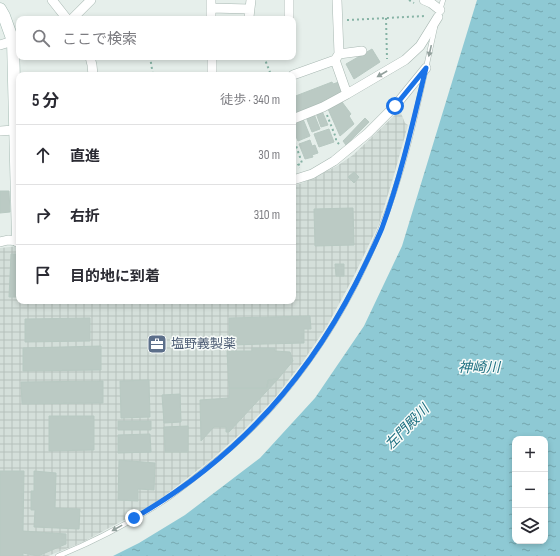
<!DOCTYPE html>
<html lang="ja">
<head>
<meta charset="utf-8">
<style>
  :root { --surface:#fff; --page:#f2f2f3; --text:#2b2b33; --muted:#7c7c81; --line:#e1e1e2 }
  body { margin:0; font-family:"Sofia Sans Condensed","Noto Sans JP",sans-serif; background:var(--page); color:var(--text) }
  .controls { position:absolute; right:12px; bottom:12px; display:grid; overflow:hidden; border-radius:8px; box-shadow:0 2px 6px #0003 }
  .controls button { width:36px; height:36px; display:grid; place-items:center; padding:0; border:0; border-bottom:1px solid var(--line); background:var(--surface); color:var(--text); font:20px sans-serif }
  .stop { position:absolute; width:12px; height:12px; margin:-9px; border:3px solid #1a73e8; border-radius:50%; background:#fff }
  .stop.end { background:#1a73e8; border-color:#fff; box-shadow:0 1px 4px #0008 }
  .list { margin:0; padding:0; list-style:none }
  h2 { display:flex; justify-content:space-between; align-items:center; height:52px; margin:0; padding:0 16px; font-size:17px }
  h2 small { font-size:13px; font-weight:400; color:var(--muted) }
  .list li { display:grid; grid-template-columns:26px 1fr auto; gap:12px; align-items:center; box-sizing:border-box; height:60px; padding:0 16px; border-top:1px solid var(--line) }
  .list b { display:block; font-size:15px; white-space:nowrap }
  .list em { font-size:13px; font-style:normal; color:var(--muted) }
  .icon { flex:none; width:22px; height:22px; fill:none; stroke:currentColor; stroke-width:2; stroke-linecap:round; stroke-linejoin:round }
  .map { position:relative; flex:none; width:560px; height:556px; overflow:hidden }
  .search { position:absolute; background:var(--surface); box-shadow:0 2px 6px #0003; left:16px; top:16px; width:280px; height:44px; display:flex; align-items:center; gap:10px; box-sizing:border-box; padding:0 14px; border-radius:8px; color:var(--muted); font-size:15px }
  .panel { position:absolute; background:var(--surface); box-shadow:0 2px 6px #0003; left:16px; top:72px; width:280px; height:232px; border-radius:8px }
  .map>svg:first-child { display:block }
</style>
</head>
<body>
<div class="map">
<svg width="560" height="556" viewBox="0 0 560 556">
  <defs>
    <pattern id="industrial-grid" width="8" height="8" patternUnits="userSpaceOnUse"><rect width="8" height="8" fill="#d4dfda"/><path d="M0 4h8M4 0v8" fill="none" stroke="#b6c1bc"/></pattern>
    <pattern id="water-ripples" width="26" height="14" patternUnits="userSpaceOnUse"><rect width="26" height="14" fill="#8ec9d4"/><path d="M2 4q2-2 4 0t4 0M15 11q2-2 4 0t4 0" fill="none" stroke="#74a5ad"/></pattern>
  </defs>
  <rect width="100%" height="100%" fill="#e6efeb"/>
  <path fill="url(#industrial-grid)" d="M 398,112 L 401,113 L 405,123 L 408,125 L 394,175 L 379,224 L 352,280 L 327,326 L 302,363 L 274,399 L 241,433 L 212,459 L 154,504 L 81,543 L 48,556 L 0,556 L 0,248 L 19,246 L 19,301 L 293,301 L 293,186 L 302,183 L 337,166 L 353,155 Z"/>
  <path fill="url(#water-ripples)" fill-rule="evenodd" d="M 477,0 L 560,0 L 560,556 L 113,556 L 139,543 L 185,515 L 260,458 L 315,398 L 364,326 L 402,246 ZM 515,439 L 545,439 L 545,541 L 515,541 Z"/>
  <path fill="#bbcac4" stroke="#b8c9c2" d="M 372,49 L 380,62 L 354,79 L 346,64 Z
    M 332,82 L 333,84 L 339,82 L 342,92 L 336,94 L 337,96 L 293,114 L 293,97 Z
    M 342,102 L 351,114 L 349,116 L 354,124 L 340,136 L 328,109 Z
    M 322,111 L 328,125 L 321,127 L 316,113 Z
    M 314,114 L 320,129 L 312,132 L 306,117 Z
    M 365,118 L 369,122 L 346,145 L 343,141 Z
    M 303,119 L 310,136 L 298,141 L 293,130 L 293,123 Z
    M 329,129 L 334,142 L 319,147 L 314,134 Z
    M 310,140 L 312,146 L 315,145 L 318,153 L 312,155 L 313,157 L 305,159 L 299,144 Z
    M 354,172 L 359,177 L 354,183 L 348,177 Z
    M 0,191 L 9,191 L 10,212 L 0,213 Z
    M 353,208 L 354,245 L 315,246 L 314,209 Z
    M 11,254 L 19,254 L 19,296 L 17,297 L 9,297 Z
    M 335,264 L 344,264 L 344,276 L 336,276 Z
    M 310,316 L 311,329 L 304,329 L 304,343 L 229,345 L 229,318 Z
    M 90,318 L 90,341 L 25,342 L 25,319 Z
    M 101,346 L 101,370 L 23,371 L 23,348 Z
    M 252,348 L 275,348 L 275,351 L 290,352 L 293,361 L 278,379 L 268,380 L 267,388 L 229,388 L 227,351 L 252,351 Z
    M 278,379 L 229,432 L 226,432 L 226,427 L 214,427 L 201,441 L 200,400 L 229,398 L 229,388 L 267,388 L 268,380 Z
    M 149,380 L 150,417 L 121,418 L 120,381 Z
    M 103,381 L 103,403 L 22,404 L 21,382 Z
    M 180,394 L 181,422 L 164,423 L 162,395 Z
    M 49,416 L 94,416 L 94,450 L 49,451 Z
    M 118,421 L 151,421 L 151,430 L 118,430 Z
    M 188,426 L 188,452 L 165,452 L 164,427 Z
    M 150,434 L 151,452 L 118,453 L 118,435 Z
    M 119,460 L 155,463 L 154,490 L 138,489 L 138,501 L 118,500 Z
    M 0,471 L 24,471 L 23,531 L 66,534 L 66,544 L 38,556 L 23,553 L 23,556 L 0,556 Z
    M 34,471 L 56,473 L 55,508 L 80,509 L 79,529 L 34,527 L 35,510 L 31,510 L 31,491 L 34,491 Z"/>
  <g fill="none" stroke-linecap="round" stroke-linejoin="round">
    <defs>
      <path id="lane" d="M 440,10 L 443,0
        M 58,556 C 93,542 127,524 159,504 C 176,493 192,480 208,467 C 232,448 255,427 275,404 C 320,352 356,292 381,228 C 407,164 420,94 435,27"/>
      <path id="street" d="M 52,0 L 67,19
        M 211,0 L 211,19
        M 289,0 L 289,19
        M 337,0 L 339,54 L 335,60 L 347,94
        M 424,0 L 431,3 L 440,10
        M 211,8 L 250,9
        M 72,19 L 91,0
        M 250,19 L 249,17 L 251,0
        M 0,45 L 19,39
        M 339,54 L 362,51
        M 90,57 L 92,65 L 93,75
        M 212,57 L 212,75
        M 293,75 L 335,60
        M 293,119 L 323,107 L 347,94 L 405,60 L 420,46 L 438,17
        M 0,131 L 14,130 L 19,128
        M 293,180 L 312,174 L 334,161 L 368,133 L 395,106 L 426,68
        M 0,242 L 8,240 L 19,241"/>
      <path id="secondary" d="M 0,9 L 4,16 L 13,41 L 18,241"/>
    </defs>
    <use href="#lane" stroke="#a8b8b2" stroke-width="5.5"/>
    <use href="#street" stroke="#a8b8b2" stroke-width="10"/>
    <use href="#secondary" stroke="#a4bbb3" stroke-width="13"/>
    <path stroke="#86b3a5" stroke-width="2" stroke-dasharray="2 3" stroke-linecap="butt" d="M 409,0 L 414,3
      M 386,18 L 387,59
      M 347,20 L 426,16
      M 150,57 L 153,75
      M 264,57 L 271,75
      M 222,59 L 233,57
      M 327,115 L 336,138 L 336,141 L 339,144
      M 293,137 L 302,163 L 298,165 L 299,168"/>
    <use href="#lane" stroke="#fff" stroke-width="4.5"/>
    <use href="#street" stroke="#fff" stroke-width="9"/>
    <use href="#secondary" stroke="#fff" stroke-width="12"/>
  </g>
  <defs><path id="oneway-solid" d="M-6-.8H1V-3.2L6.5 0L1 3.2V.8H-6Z"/></defs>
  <g fill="#92a09c">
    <use href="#oneway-solid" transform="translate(430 51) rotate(103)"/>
    <use href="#oneway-solid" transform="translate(382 74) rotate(150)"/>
    <use href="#oneway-solid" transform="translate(117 528) rotate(151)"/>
  </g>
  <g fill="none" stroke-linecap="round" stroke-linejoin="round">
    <path stroke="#1a73e8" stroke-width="5" d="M 134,518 C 232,462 305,383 356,283 C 365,265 374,247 382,228 C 401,176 413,122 426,68 L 395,106"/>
  </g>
  <defs>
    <symbol id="office-square" viewBox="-11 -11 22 22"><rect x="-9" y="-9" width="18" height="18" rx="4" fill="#5c6f8a" stroke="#f7fbf9"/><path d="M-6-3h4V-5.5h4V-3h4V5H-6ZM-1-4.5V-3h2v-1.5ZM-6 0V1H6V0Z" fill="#fff"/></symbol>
  </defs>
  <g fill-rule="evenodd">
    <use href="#office-square" x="146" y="333" width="22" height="22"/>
  </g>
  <g text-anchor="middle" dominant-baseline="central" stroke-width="3" stroke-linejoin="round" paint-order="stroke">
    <g font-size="13" fill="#4e5e75" stroke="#f7fbf9" text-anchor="start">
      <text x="171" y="344">塩野義製薬</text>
    </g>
    <g font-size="14" font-style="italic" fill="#1c6f80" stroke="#f7fbf9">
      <text x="479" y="367">神崎川</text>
      <text transform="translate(407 427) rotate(-46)">左門殿川</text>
    </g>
  </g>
</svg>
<div class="controls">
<button>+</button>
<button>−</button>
<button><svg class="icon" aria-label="layers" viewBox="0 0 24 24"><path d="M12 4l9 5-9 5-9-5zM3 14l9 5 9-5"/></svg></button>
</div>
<div class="stop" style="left:395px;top:106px"></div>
<div class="stop end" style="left:134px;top:518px"></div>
<div class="search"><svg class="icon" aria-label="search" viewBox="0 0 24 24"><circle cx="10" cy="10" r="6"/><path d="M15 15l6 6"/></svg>ここで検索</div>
<section class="panel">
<h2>5 分<small>徒歩 · 340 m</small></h2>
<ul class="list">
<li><svg class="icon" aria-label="ahead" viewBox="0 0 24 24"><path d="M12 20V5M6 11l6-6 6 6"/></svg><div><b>直進</b></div><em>30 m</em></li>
<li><svg class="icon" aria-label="right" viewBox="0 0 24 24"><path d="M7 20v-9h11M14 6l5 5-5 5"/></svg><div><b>右折</b></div><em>310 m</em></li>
<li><svg class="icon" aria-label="arrive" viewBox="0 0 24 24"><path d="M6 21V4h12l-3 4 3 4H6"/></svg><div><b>目的地に到着</b></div></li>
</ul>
</section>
</div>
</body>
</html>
